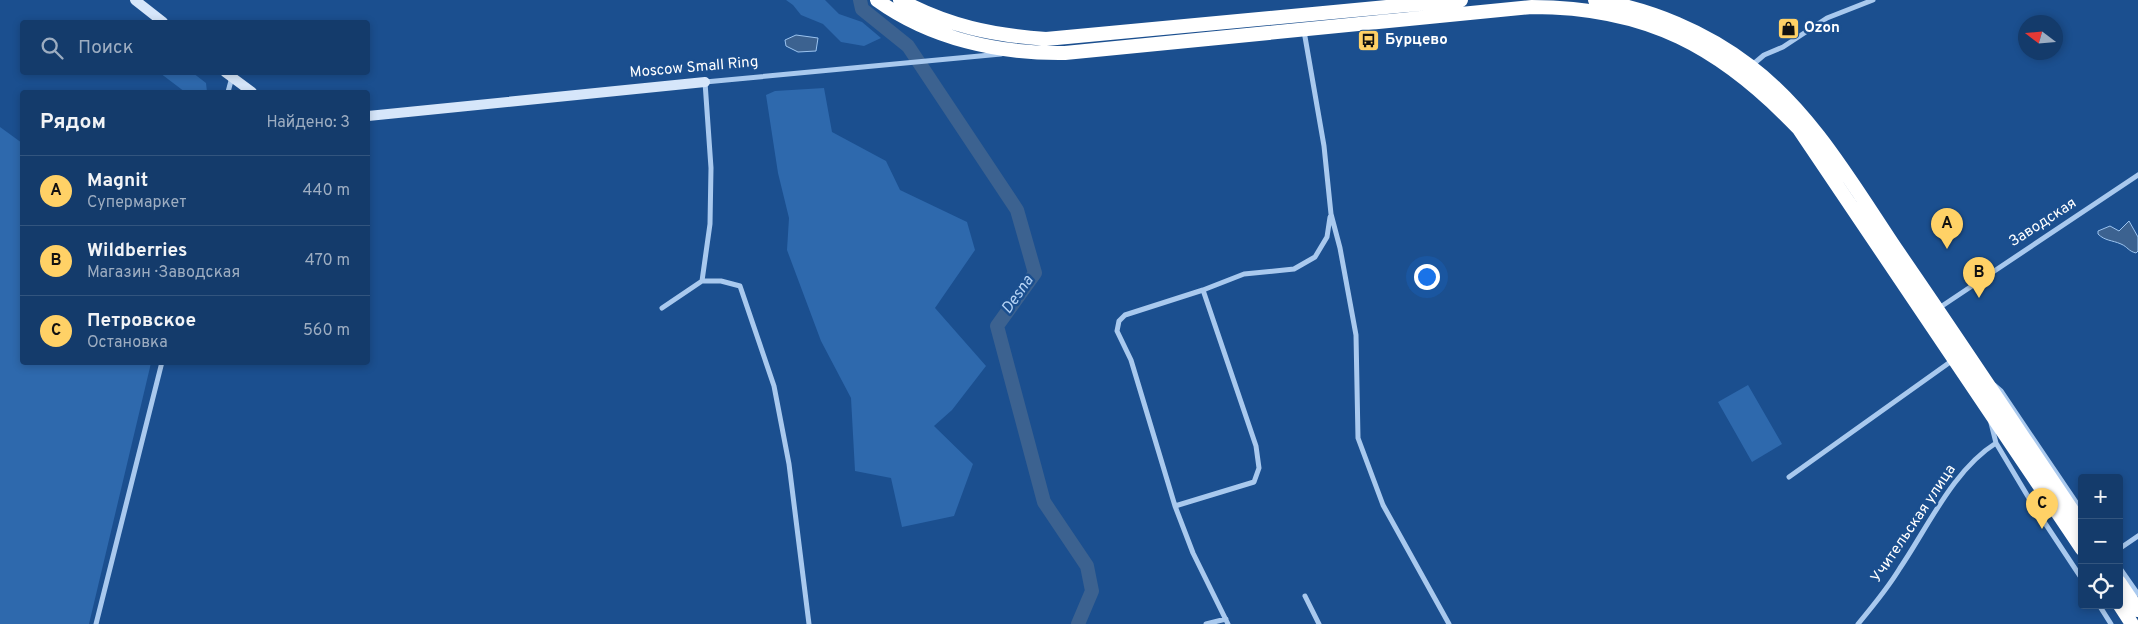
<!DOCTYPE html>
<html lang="ru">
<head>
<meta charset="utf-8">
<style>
  :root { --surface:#143b6b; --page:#214673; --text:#f1f3f6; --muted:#9dadc1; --line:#33557e; --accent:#ffd166 }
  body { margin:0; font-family:Overpass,sans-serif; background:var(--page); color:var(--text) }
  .controls { position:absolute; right:15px; bottom:15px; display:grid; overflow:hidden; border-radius:5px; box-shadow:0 2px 8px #0003 }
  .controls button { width:45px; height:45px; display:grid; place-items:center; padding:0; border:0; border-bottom:1px solid var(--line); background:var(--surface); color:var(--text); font:25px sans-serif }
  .compass { position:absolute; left:2018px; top:15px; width:45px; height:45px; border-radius:50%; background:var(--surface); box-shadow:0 2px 8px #0003; rotate:286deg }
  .you { position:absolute; left:1426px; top:276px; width:18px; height:18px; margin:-12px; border:4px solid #fff; border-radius:50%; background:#1a73e8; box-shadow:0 0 0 8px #1a73e833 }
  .badge { display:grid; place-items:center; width:32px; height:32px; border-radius:50%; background:var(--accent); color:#111; font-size:16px; font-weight:700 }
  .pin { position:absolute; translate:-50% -41px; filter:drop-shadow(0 1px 2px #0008) }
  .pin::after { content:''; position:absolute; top:26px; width:18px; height:15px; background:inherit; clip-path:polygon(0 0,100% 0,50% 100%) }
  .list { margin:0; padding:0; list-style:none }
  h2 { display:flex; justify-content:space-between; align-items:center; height:65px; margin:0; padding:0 20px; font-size:21px }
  h2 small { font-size:16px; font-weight:400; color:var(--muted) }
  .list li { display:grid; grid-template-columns:32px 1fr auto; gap:15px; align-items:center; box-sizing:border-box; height:70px; padding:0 20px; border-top:1px solid var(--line) }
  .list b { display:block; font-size:19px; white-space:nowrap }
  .list p { margin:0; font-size:16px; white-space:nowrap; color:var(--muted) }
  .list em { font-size:16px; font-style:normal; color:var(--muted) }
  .icon { flex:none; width:28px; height:28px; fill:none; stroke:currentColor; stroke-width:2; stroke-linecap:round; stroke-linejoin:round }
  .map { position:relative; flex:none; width:2138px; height:624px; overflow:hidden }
  .search { position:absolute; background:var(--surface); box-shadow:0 2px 8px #0003; left:20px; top:20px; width:350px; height:55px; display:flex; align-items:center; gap:12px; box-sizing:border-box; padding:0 18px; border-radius:5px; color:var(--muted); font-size:19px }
  .panel { position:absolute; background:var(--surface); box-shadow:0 2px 8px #0003; left:20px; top:90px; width:350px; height:275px; border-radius:5px }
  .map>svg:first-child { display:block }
</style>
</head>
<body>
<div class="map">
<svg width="2138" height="624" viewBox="0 0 2138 624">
  <rect width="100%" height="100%" fill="#1b4f8f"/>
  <path fill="#2e69ad" d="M 786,0 L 825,0 L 839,14 L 862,22 L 881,38 L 864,46 L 841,42 L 823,24 L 801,15 L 793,5 Z
    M 160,73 L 193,73 L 206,83 L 207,92 L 185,92 Z
    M 824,88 L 832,132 L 886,161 L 900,190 L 967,222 L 975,250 L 935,308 L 986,366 L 952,410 L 934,426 L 973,464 L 954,516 L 902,527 L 891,478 L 855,471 L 851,398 L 821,341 L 787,250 L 789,218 L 778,173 L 766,95 L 775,91 Z
    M 0,127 L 22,143 L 22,362 L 151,363 L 89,624 L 0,624 Z
    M 1748,385 L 1782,444 L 1752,462 L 1718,402 Z"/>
  <path fill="#3c6290" stroke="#9cc4f0" d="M 796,35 L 818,38 L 816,51 L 798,52 L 786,46 L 785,40 Z
    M 2129,221 L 2138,237 L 2138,251 L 2136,253 C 2128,251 2128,247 2121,244 C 2112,240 2105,241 2098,234 L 2098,231 L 2110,226 L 2119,231 Z"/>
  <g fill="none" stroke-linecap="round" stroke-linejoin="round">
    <path stroke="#3c6290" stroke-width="14" d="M 860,0 L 862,9 L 908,46 L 1017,210 L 1035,273 L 997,326 L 1044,502 L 1087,566 L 1092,591 L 1078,624"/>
    <path stroke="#a9c9ee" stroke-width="5" d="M 1304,31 L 1324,146 L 1331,214 L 1340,248 L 1356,335 L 1358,438 L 1383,505 L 1449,624
      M 1751,66 L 1764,55 L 1783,47 L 1827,18 L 1873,0
      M 228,92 L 232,77
      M 702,281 L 721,281 L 740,286 L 774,386 L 789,464 L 809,624
      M 662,308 L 702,281 L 710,224 L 711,168 L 705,82 L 1001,54
      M 1939,308 L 2138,175
      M 1994,385 L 2001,391 L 2082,511
      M 1991,423 L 1996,443 L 2033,505 L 2082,579
      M 1789,477 L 1953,360
      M 1175,506 L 1254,482 L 1259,468 L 1256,446 L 1203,290
      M 2119,549 L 2138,536
      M 2119,567 L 2138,594
      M 1305,596 L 1319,624
      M 2099,605 L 2111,624
      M 96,624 L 162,362
      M 1206,624 L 1226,619
      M 1228,624 L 1193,553 L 1175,506 L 1131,360 L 1117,331 L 1119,321 L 1125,315 L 1203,290 L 1244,274 L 1294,269 L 1315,257 L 1327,237 L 1330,217
      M 1858,624 C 1873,606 1888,588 1900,568 C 1928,527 1953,470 1996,443"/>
    <path stroke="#d6e6fa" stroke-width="10" d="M 135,0 L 163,22
      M 225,72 L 252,92
      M 368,116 L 705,82"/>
    <path stroke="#fff" stroke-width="14" d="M 877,0 C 931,39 1000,54 1065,53 L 1532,7 C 1647,7 1721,47 1799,129 L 2082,549
      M 900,0 C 948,26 992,35 1046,39 L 1461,0
      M 1595,0 C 1651,9 1706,32 1750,66 C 1812,113 1853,185 1896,249 C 1959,340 2020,433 2082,525
      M 2119,582 L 2138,610
      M 2119,604 L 2132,624"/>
  </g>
  <defs>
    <symbol id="shop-square" viewBox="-11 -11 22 22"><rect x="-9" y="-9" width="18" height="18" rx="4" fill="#ffd166" stroke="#1b4f8f"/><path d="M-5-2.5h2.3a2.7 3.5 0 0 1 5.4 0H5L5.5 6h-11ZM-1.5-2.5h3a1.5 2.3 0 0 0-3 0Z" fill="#111"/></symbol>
    <symbol id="bus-square" viewBox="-11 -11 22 22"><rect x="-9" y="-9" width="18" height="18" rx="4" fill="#ffd166" stroke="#1b4f8f"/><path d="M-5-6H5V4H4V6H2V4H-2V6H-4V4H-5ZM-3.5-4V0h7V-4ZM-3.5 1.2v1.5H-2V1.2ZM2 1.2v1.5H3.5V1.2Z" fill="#111"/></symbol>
  </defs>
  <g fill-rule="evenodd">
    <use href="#shop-square" x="1776" y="16" width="25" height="25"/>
    <use href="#bus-square" x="1356" y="28" width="25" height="25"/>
  </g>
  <g text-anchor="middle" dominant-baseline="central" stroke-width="5" stroke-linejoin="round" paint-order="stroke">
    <g font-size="15" font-weight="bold" fill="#fff" stroke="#1b4f8f" text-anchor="start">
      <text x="1804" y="28">Ozon</text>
      <text x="1385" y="40">Бурцево</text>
    </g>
    <g font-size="15" fill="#fff" stroke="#1b4f8f">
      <text transform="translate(694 68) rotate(-5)">Moscow Small Ring</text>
      <text transform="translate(2043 223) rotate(-33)">Заводская</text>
      <text transform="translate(1914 524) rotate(-56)">Учительская улица</text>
    </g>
    <g font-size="16" font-style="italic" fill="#b5d3f5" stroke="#1b4f8f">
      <text transform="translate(1018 295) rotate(-55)">Desna</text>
    </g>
  </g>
</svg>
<div class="controls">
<button>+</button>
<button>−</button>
<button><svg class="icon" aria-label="locate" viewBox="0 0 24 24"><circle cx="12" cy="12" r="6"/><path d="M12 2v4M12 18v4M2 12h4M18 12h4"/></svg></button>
</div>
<svg class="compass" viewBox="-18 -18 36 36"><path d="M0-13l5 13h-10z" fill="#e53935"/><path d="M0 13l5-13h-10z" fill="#9dadc1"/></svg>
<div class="you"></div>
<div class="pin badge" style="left:1947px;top:249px">A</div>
<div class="pin badge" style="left:1979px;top:298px">B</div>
<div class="pin badge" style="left:2042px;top:529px">C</div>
<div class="search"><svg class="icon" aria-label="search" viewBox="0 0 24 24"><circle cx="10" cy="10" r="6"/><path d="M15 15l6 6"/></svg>Поиск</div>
<section class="panel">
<h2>Рядом<small>Найдено: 3</small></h2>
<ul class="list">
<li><span class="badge">A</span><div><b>Magnit</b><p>Супермаркет</p></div><em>440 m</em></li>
<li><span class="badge">B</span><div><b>Wildberries</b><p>Магазин · Заводская</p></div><em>470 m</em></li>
<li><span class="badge">C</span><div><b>Петровское</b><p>Остановка</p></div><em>560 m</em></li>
</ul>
</section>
</div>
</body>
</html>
